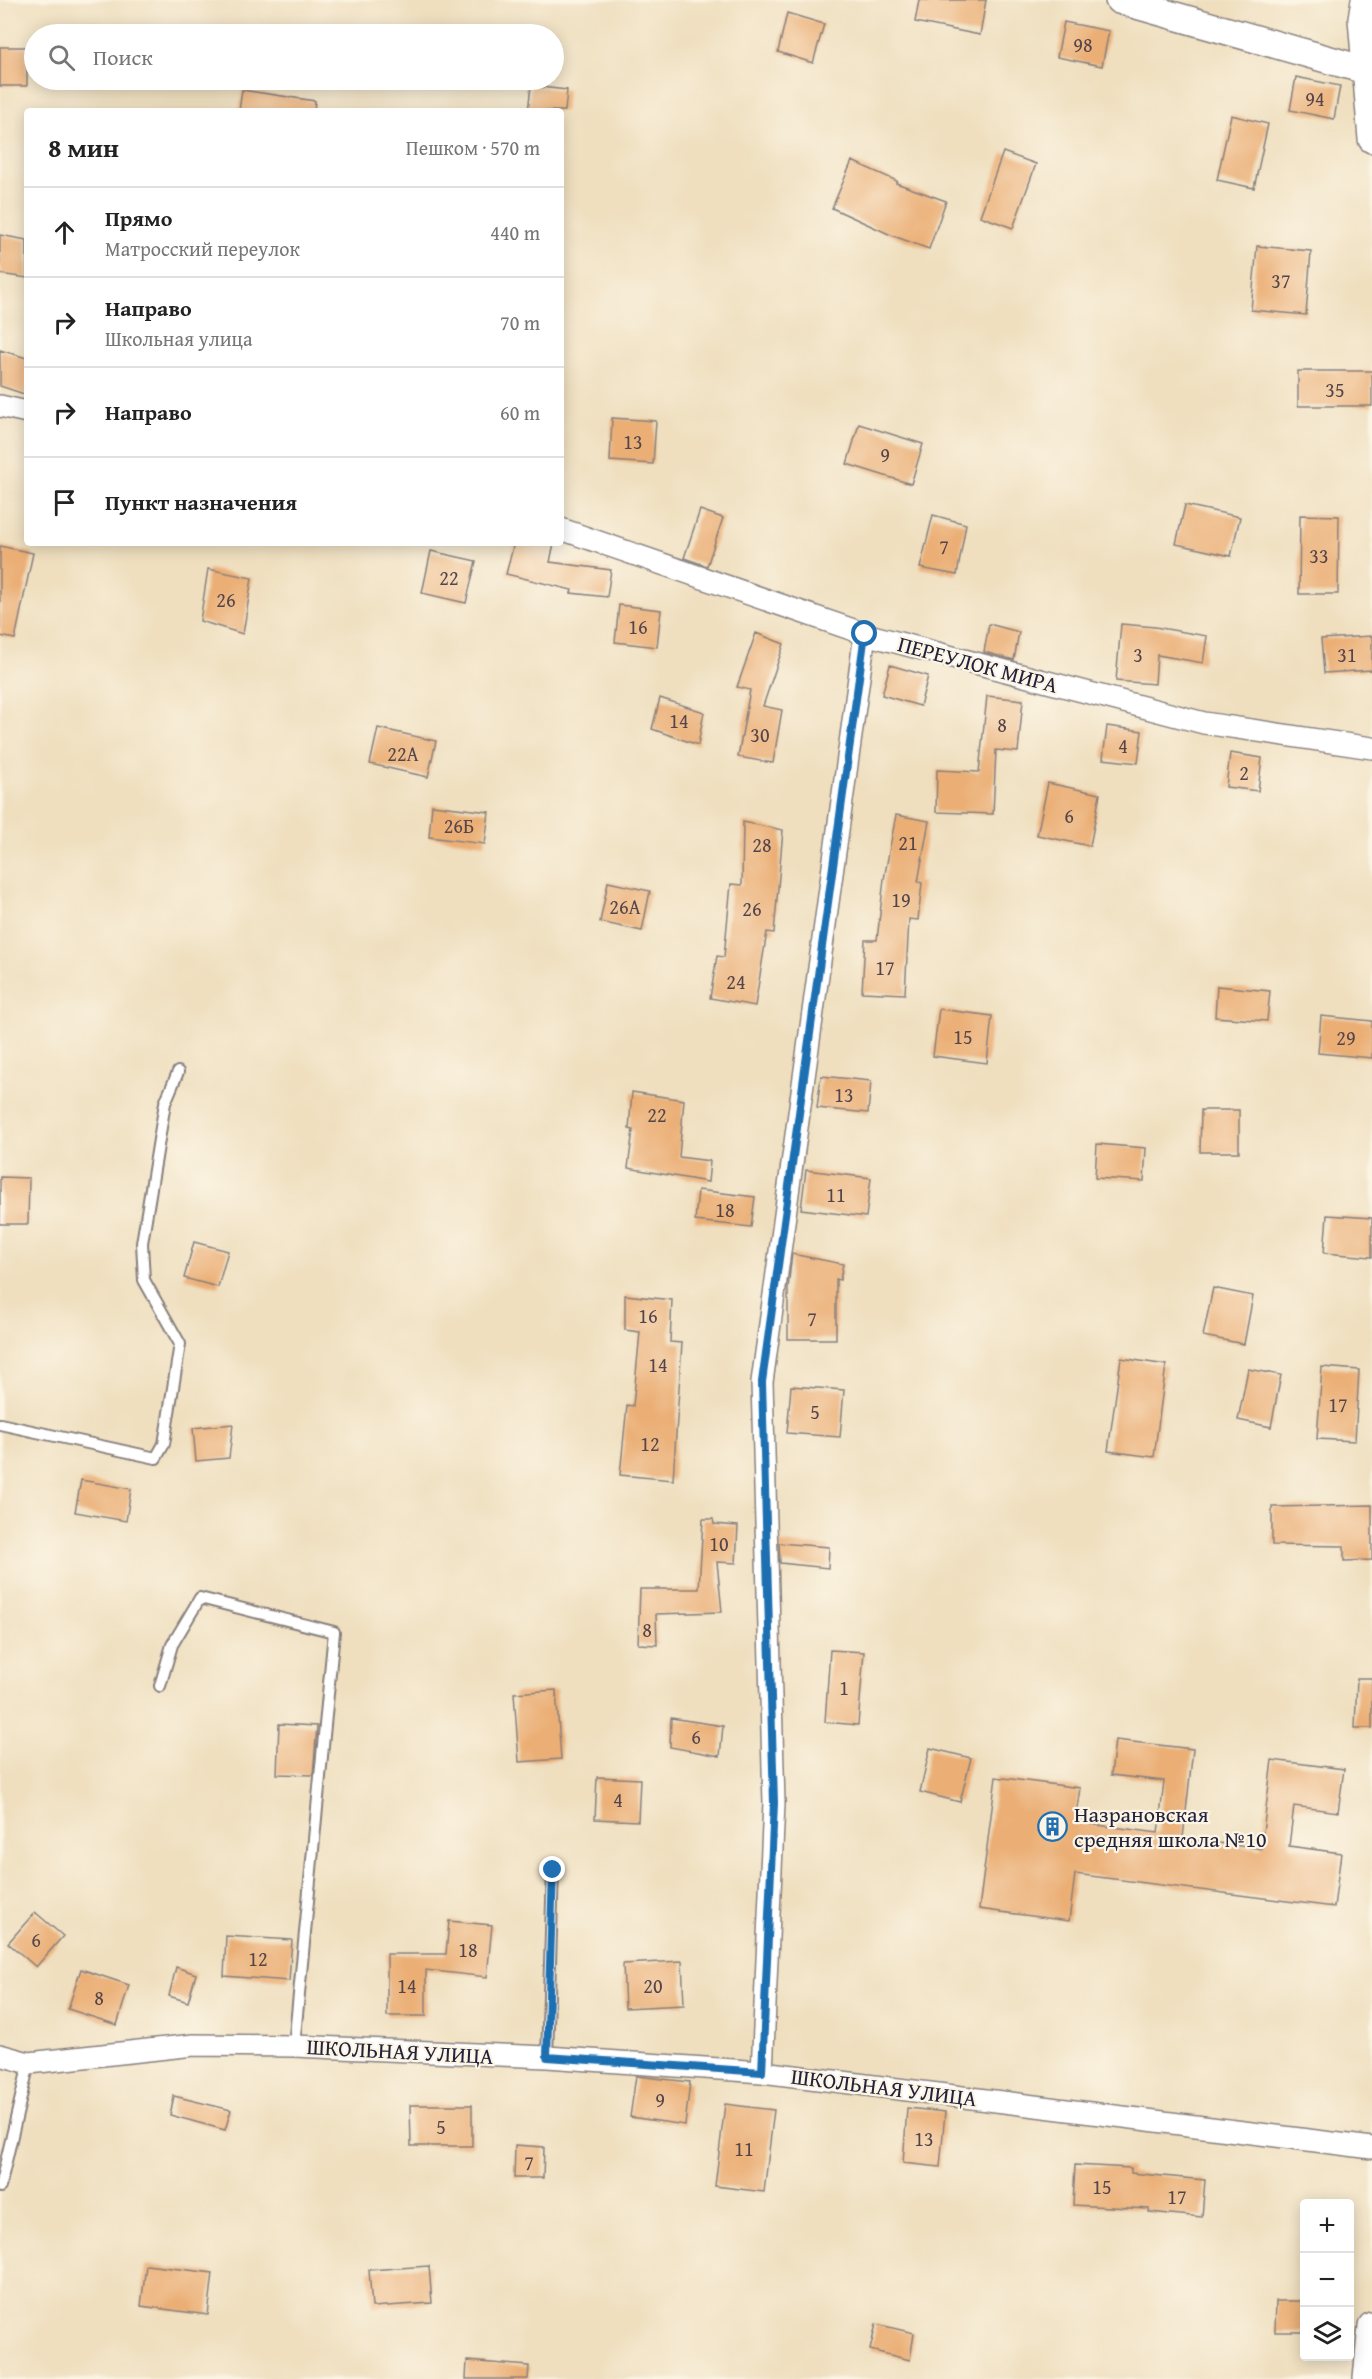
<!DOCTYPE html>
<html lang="ru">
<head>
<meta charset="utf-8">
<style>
  :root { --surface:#fff; --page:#f6f6f6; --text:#222; --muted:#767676; --line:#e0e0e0 }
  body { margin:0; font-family:"Gentium Book Plus",serif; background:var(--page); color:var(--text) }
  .controls { position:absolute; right:18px; bottom:18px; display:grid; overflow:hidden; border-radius:6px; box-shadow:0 3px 15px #0003 }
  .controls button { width:54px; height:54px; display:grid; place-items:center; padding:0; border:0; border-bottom:2px solid var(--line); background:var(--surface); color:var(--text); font:30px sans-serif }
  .stop { position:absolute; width:18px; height:18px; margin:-14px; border:4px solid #1f6fb2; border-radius:50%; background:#fff }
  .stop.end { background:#1f6fb2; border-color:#fff; box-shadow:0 2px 6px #0008 }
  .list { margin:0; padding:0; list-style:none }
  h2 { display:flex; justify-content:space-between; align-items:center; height:78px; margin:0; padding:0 24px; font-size:26px }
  h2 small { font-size:20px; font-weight:400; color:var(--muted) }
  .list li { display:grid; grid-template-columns:39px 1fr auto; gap:18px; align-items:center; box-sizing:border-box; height:90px; padding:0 24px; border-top:2px solid var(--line) }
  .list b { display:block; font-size:22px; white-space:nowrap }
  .list p { margin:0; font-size:20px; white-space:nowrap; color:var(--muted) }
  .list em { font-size:20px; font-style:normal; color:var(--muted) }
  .icon { flex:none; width:33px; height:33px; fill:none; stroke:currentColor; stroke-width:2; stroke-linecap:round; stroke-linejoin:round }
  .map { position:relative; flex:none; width:1372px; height:2379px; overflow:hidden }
  .search { position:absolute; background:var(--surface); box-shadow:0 3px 15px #0003; left:24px; top:24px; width:540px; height:66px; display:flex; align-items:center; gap:15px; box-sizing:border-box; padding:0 21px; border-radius:33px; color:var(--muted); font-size:22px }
  .panel { position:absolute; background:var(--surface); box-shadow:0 3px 15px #0003; left:24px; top:108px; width:540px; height:438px; border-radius:6px }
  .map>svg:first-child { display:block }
</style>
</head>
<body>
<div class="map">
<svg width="1372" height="2379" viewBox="0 0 1372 2379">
  <rect width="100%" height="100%" fill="#fcf5e5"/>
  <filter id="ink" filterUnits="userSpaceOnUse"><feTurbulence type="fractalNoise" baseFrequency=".0167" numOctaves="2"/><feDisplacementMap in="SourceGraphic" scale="12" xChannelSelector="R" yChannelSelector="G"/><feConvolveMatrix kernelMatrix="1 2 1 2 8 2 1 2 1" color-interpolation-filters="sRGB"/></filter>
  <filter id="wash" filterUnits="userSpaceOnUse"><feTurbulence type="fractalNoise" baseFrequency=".008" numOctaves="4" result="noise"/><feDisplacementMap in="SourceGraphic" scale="24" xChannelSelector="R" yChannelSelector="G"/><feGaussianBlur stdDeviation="1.35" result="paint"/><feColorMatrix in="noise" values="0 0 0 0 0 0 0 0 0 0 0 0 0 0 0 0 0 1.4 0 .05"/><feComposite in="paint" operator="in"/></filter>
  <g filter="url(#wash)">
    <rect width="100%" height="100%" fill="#efdfbf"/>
    <g id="blocks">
      <path fill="#ebaf76" d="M 919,0 L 986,0 L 980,35 L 915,22 Z
        M 787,13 L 824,24 L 813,63 L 778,52 Z
        M 1064,22 L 1109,31 L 1102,66 L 1057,57 Z
        M 0,47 L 27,47 L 27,86 L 0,86 Z
        M 1296,77 L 1340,86 L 1334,119 L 1290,110 Z
        M 531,86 L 567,90 L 565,111 L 528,111 Z
        M 242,90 L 315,101 L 314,111 L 239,111 Z
        M 1231,115 L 1268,124 L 1254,188 L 1217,180 Z
        M 1003,152 L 1036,164 L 1013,228 L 980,216 Z
        M 852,161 L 897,181 L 896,183 L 946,201 L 929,249 L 891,235 L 832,208 Z
        M 0,235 L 27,240 L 27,278 L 0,274 Z
        M 1257,246 L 1311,251 L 1306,315 L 1251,310 Z
        M 0,350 L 27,358 L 27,395 L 0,386 Z
        M 1298,371 L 1372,371 L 1372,406 L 1298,406 Z
        M 612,418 L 656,421 L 653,464 L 610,461 Z
        M 859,424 L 923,444 L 911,484 L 847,464 Z
        M 1185,505 L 1240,517 L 1231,556 L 1176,544 Z
        M 700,510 L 723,518 L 707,566 L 684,558 Z
        M 933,515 L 966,524 L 957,575 L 920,568 Z
        M 1300,515 L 1339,516 L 1338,594 L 1299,594 Z
        M 514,543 L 554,543 L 550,562 L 611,570 L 607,597 L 571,593 L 572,590 L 506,574 Z
        M 0,546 L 33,553 L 15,639 L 0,636 Z
        M 431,551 L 476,561 L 466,603 L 422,593 Z
        M 208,569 L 252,578 L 243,634 L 200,621 Z
        M 619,605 L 661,610 L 657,647 L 615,642 Z
        M 989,624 L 1019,632 L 1014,660 L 984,652 Z
        M 1121,624 L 1155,627 L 1207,636 L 1203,663 L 1157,655 L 1155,684 L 1116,681 Z
        M 756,633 L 784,644 L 763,706 L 782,710 L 773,763 L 738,757 L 750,690 L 737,687 Z
        M 1372,636 L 1372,670 L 1324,673 L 1321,639 Z
        M 890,665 L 928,676 L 920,706 L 882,695 Z
        M 987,696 L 1023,700 L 1018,752 L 996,750 L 993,814 L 936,812 L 937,770 L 979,772 Z
        M 660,698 L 704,712 L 698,745 L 652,729 Z
        M 1107,726 L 1142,731 L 1138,763 L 1103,759 Z
        M 378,728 L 436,741 L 428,777 L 370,764 Z
        M 1230,753 L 1262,758 L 1258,791 L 1226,787 Z
        M 1048,783 L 1100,794 L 1090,846 L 1037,835 Z
        M 432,805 L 489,812 L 485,844 L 429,837 Z
        M 896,815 L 929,821 L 918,882 L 922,883 L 918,920 L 909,919 L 905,994 L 862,992 L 865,940 L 877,940 L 884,879 Z
        M 743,822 L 783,830 L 774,933 L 767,932 L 755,1006 L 710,998 L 717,956 L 724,957 L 731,884 L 742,885 Z
        M 608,882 L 650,891 L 642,931 L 600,922 Z
        M 1217,986 L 1270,991 L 1267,1021 L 1215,1017 Z
        M 939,1009 L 992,1016 L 987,1063 L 933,1056 Z
        M 1321,1016 L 1372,1021 L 1372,1058 L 1318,1053 Z
        M 821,1076 L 871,1081 L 868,1113 L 817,1108 Z
        M 632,1092 L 684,1100 L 679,1157 L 710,1161 L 708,1182 L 628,1168 L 633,1130 L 629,1129 Z
        M 1201,1110 L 1239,1110 L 1239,1152 L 1200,1152 Z
        M 1097,1144 L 1146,1148 L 1144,1181 L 1095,1178 Z
        M 806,1170 L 871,1178 L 866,1217 L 801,1209 Z
        M 0,1177 L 29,1178 L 28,1224 L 0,1224 Z
        M 698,1190 L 755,1197 L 751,1227 L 695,1221 Z
        M 1327,1215 L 1372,1218 L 1372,1257 L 1324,1253 Z
        M 194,1242 L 228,1251 L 218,1287 L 184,1278 Z
        M 792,1254 L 843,1264 L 840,1280 L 836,1279 L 836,1339 L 788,1339 L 788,1288 Z
        M 1213,1288 L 1253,1296 L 1244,1344 L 1203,1336 Z
        M 625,1295 L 672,1300 L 670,1342 L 682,1343 L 673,1480 L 620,1475 L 627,1405 L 633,1406 L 640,1332 L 625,1330 Z
        M 1121,1358 L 1166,1365 L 1154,1457 L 1108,1451 Z
        M 1322,1367 L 1359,1370 L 1355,1441 L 1317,1439 Z
        M 1248,1369 L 1281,1375 L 1271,1427 L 1238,1420 Z
        M 791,1386 L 844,1390 L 840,1437 L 787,1433 Z
        M 233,1424 L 229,1458 L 196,1461 L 193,1428 Z
        M 81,1480 L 131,1489 L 126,1521 L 75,1512 Z
        M 1372,1505 L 1372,1560 L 1344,1561 L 1344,1546 L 1272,1545 L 1272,1507 Z
        M 703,1519 L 713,1519 L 714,1524 L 738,1526 L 736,1563 L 717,1562 L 722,1612 L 656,1614 L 657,1645 L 638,1644 L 640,1589 L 699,1589 Z
        M 779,1543 L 829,1547 L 828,1568 L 780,1563 Z
        M 830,1650 L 864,1652 L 858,1725 L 825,1722 Z
        M 1357,1678 L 1372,1678 L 1372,1728 L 1355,1728 Z
        M 556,1690 L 561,1759 L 519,1762 L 514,1693 Z
        M 671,1718 L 723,1726 L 720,1756 L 670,1747 Z
        M 279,1724 L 317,1726 L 313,1775 L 277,1774 Z
        M 1115,1740 L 1193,1749 L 1183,1838 L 1261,1849 L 1272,1760 L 1344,1769 L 1338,1812 L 1294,1806 L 1289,1846 L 1341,1853 L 1334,1907 L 1075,1874 L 1069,1921 L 979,1909 L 996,1777 L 1080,1788 L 1075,1822 L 1158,1833 L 1164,1781 L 1111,1775 Z
        M 930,1748 L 971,1758 L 960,1802 L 920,1792 Z
        M 597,1777 L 640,1779 L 638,1821 L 595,1819 Z
        M 35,1912 L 63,1936 L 36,1967 L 8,1943 Z
        M 449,1921 L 492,1925 L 487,1977 L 426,1970 L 426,2016 L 387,2016 L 387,1954 L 446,1954 Z
        M 226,1936 L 292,1940 L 289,1981 L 224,1976 Z
        M 682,1961 L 684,2005 L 625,2008 L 623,1964 Z
        M 176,1967 L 196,1974 L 188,2002 L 169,1996 Z
        M 81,1969 L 129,1985 L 117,2025 L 68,2009 Z
        M 636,2076 L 690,2082 L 685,2125 L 630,2117 Z
        M 174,2096 L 231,2110 L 225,2130 L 170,2115 Z
        M 725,2104 L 774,2110 L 764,2192 L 715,2186 Z
        M 410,2105 L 472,2105 L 472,2146 L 411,2146 Z
        M 907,2108 L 945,2112 L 940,2167 L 903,2163 Z
        M 515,2145 L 544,2147 L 543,2178 L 514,2178 Z
        M 1075,2165 L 1131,2168 L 1131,2173 L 1205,2180 L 1202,2217 L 1149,2212 L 1149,2209 L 1073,2205 Z
        M 146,2265 L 213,2273 L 208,2315 L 141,2306 Z
        M 429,2266 L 432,2303 L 372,2307 L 369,2270 Z
        M 1276,2301 L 1305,2301 L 1305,2332 L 1275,2332 Z
        M 876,2324 L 914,2333 L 910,2360 L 870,2350 Z
        M 467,2361 L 529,2366 L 528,2379 L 466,2379 Z"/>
    </g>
  </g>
  <g filter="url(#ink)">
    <use href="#blocks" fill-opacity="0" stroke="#88807d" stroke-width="1.5"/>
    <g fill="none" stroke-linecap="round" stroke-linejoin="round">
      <defs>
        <path id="service" d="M 0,1424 L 156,1458 L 164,1444 L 180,1344 L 144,1280 L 142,1243 L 165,1103 L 178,1072
          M 160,1686 L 172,1645 L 200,1598 L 334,1632 L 294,2046
          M 547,2057 L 553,1870
          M 0,2187 L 29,2063"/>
        <path id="minor" d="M 0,406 L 27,412
          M 561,529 L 865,634 L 1204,723 L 1372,748
          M 0,2055 L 29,2063 L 194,2045 L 294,2046 L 547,2057 L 762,2072 L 1372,2148
          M 762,2072 L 774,1803 L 762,1382 L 865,634"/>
        <path id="tertiary" d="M 1119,0 L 1372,72
          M 1365,0 L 1362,19 L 1372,139
          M 1367,2379 L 1372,2326"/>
      </defs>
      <use href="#service" stroke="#88807d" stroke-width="14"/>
      <use href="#minor" stroke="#88807d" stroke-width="24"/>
      <use href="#tertiary" stroke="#88807d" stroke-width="30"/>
      <use href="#service" stroke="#fff" stroke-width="10"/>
      <use href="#minor" stroke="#fff" stroke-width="21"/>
      <use href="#tertiary" stroke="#fff" stroke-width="27"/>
    </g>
  </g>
  <g fill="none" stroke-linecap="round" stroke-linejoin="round" filter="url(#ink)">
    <path stroke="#1f6fb2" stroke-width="8" d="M 553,1870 L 547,2057 L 762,2072 L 774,1803 L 762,1382 L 865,634"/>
  </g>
  <defs>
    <symbol id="building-ring" viewBox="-11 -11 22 22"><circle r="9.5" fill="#fcf5e5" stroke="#1f6fb2" stroke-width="1.5"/><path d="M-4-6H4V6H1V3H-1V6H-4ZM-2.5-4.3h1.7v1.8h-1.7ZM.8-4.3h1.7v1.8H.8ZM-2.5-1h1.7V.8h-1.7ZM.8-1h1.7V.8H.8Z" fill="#1f6fb2"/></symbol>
  </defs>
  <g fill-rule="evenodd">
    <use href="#building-ring" x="1036" y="1810" width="33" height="33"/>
  </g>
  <g text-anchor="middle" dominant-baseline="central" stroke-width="4.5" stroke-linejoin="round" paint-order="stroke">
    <g font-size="20" fill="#54454a">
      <text x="1083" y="44">98</text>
      <text x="1315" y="98">94</text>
      <text x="1281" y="280">37</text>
      <text x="1335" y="389">35</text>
      <text x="633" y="441">13</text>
      <text x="885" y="454">9</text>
      <text x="944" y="546">7</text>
      <text x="1319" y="555">33</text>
      <text x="449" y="577">22</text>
      <text x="226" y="599">26</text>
      <text x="638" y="626">16</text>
      <text x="1138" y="654">3</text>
      <text x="1347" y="654">31</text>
      <text x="679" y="720">14</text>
      <text x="1002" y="724">8</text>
      <text x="760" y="734">30</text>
      <text x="1123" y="745">4</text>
      <text x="403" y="753">22А</text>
      <text x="1244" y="772">2</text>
      <text x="1069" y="815">6</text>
      <text x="459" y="825">26Б</text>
      <text x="908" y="842">21</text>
      <text x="762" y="844">28</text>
      <text x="901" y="899">19</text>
      <text x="625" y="906">26А</text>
      <text x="752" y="908">26</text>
      <text x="885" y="967">17</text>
      <text x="736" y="981">24</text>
      <text x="963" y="1036">15</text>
      <text x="1346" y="1037">29</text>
      <text x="844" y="1094">13</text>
      <text x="657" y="1114">22</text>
      <text x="836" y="1194">11</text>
      <text x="725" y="1209">18</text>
      <text x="648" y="1315">16</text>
      <text x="812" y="1318">7</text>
      <text x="658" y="1364">14</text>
      <text x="1338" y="1404">17</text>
      <text x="815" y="1411">5</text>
      <text x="650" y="1443">12</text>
      <text x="719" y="1543">10</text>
      <text x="647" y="1629">8</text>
      <text x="844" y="1687">1</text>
      <text x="696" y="1736">6</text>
      <text x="618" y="1799">4</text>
      <text x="36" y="1939">6</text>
      <text x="468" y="1949">18</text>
      <text x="258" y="1958">12</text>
      <text x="407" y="1985">14</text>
      <text x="653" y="1985">20</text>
      <text x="99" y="1997">8</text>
      <text x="660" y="2099">9</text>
      <text x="441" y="2126">5</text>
      <text x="924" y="2138">13</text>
      <text x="744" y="2148">11</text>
      <text x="529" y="2162">7</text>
      <text x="1102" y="2186">15</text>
      <text x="1177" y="2196">17</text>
    </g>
    <g font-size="22" fill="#22223b" stroke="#fcf5e5">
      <text transform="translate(978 664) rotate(15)">ПЕРЕУЛОК МИРА</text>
      <text transform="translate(400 2051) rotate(3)">ШКОЛЬНАЯ УЛИЦА</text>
      <text transform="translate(884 2087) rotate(7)">ШКОЛЬНАЯ УЛИЦА</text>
    </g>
    <g font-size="22" fill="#22223b" stroke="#fcf5e5" text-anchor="start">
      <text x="1074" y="1814">Назрановская<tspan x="1074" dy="25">средняя школа №10</tspan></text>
    </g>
  </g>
</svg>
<div class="controls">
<button>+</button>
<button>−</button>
<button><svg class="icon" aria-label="layers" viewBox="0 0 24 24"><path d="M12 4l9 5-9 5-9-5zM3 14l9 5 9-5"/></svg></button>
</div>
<div class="stop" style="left:865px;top:634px"></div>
<div class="stop end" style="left:553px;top:1870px"></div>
<div class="search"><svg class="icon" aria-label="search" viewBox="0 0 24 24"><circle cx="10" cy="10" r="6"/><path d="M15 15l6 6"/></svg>Поиск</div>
<section class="panel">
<h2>8 мин<small>Пешком · 570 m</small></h2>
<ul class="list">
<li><svg class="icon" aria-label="ahead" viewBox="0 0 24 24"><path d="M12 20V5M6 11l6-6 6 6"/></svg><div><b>Прямо</b><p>Матросский переулок</p></div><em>440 m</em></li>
<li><svg class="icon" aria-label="right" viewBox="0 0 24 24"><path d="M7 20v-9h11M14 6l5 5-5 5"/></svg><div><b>Направо</b><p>Школьная улица</p></div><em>70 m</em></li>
<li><svg class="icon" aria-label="right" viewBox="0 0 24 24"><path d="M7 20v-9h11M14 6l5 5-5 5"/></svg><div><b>Направо</b></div><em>60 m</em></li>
<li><svg class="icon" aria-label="arrive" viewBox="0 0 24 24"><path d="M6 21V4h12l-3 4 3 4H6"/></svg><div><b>Пункт назначения</b></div></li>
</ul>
</section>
</div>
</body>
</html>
